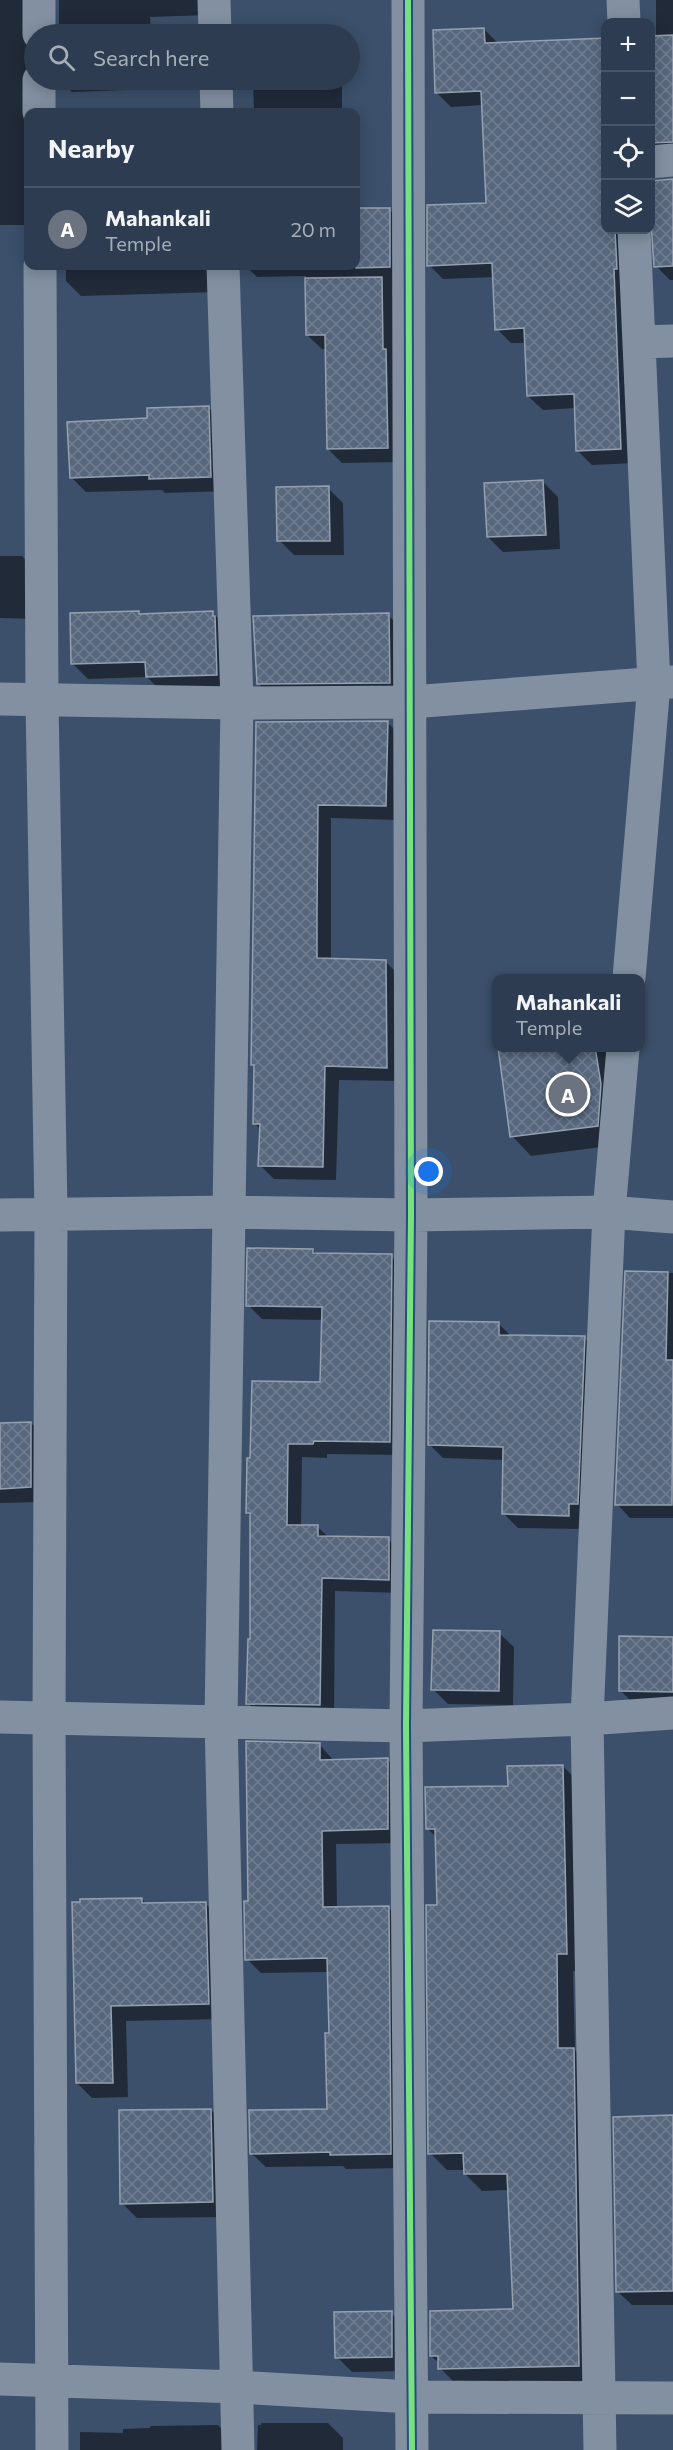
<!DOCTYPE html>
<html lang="en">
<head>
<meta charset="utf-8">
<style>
  :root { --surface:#2d3c50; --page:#39475a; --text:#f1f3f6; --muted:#a7adb7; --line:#485667; --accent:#bbc2cb }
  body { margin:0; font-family:Commissioner,sans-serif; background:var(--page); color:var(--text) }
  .controls { position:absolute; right:18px; top:18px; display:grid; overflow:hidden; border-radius:12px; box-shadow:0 3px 15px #0003 }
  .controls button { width:54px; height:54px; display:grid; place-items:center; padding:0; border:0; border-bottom:2px solid var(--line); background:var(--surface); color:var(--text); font:30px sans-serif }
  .you { position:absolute; left:429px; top:1172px; width:21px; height:21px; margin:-15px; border:4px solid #fff; border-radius:50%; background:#1a73e8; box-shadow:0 0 0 9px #1a73e833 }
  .badge { display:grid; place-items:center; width:39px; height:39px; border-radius:50%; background:var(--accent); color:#fff; font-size:20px; font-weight:700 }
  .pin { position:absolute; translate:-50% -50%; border:3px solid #fff; box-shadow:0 2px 6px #0006 }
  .popup { position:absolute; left:492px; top:974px; width:153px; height:78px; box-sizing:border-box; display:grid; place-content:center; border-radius:12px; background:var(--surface); filter:drop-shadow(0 2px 4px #0005); font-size:20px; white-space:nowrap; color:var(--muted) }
  .popup b { font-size:22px; color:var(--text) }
  .popup::after { content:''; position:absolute; left:50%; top:100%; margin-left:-12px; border:12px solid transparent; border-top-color:var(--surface) }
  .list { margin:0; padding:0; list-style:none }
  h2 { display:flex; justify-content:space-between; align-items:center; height:78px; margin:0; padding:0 24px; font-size:26px }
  h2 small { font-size:20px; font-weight:400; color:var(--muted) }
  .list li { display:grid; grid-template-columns:39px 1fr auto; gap:18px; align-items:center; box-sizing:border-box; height:84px; padding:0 24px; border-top:2px solid var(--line) }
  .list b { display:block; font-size:22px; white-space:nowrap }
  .list p { margin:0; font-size:20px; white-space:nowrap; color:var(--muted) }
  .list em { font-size:20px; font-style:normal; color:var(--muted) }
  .icon { flex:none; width:33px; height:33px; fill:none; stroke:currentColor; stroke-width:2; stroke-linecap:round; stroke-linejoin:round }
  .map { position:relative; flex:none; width:673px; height:2450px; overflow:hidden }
  .search { position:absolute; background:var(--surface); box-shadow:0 3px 15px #0003; left:24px; top:24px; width:336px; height:66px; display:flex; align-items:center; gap:15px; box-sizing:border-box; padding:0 21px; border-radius:33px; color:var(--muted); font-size:22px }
  .panel { position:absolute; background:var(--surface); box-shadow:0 3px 15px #0003; left:24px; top:108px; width:336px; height:162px; border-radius:12px }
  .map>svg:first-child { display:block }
</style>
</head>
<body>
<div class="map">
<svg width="673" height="2450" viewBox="0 0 673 2450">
  <defs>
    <pattern id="building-cross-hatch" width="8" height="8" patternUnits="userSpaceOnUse" patternTransform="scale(1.5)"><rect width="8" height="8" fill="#57677d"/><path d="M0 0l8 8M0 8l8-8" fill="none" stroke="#707e90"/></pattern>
  </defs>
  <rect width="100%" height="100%" fill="#3c506b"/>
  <path fill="#0007" d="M 0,0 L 38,0 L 32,48 L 34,53 L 34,80 L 28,112 L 28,225 L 0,225 Z
    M 59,0 L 213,0 L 208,15 L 150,17 L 151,34 L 59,34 Z
    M 656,0 L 673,0 L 673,156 L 650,164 L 650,38 L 656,37 Z
    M 484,29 L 499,44 L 606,230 L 637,230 L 634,463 L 592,465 L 578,451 L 576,408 L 543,410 L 528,396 L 526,343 L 511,343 L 497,329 L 495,277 L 443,279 L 429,265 L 488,204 L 483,105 L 451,107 L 437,93 Z
    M 60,80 L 152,80 L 153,89 L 72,92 Z
    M 253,80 L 342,80 L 342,112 L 254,112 Z
    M 673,180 L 673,280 L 670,280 L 656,266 L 653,226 L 650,226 L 650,182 Z
    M 389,209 L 404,224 L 402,462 L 342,463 L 328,449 L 326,349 L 322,349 L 307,335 L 306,276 L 257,277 L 246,266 L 356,266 L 356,210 Z
    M 66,266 L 226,266 L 219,292 L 81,296 L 66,281 Z
    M 208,407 L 223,422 L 225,491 L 165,493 L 162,490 L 86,492 L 71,477 L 148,420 Z
    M 543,482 L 558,497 L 560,549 L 503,552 L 488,537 Z
    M 328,488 L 343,503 L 344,555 L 294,555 L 279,540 Z
    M 0,556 L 22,556 L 35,569 L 35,619 L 0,618 Z
    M 212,612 L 227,627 L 232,690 L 162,692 L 147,677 L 88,679 L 73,664 L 71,615 Z
    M 388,615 L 403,630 L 404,698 L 273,698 L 258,683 Z
    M 387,722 L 401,736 L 399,820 L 331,818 L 331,960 L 385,961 L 399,975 L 401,1081 L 339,1080 L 336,1180 L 274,1179 L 260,1165 L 261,1130 L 254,1123 L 255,1067 L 252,1065 L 257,723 Z
    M 500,1048 L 610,1048 L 617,1145 L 531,1156 L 512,1136 Z
    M 313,1250 L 317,1254 L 391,1256 L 405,1270 L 403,1455 L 327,1454 L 327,1458 L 302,1457 L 301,1527 L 318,1527 L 329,1538 L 388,1539 L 402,1553 L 402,1593 L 335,1591 L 334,1719 L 262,1717 L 248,1703 L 252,1641 L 252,1517 L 247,1513 L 322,1384 L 323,1320 L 262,1319 L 248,1305 Z
    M 627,1272 L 673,1273 L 673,1518 L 630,1518 L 617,1504 Z
    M 498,1323 L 511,1336 L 584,1338 L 598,1352 L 582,1529 L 518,1528 L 504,1514 L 504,1460 L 443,1458 L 429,1444 Z
    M 31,1423 L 46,1438 L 45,1502 L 0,1503 L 0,1424 Z
    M 499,1633 L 514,1647 L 513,1705 L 448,1704 L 433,1689 Z
    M 673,1638 L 673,1705 L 634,1704 L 620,1690 Z
    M 319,1744 L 334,1761 L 387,1759 L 401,1774 L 402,1843 L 336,1844 L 337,1908 L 388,1907 L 403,1922 L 405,2168 L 346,2169 L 343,2166 L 266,2167 L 251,2153 L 328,2110 L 329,1972 L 261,1973 L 247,1959 L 250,1903 Z
    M 563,1766 L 580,1784 L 583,1971 L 573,1971 L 575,2050 L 591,2067 L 595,2382 L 457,2385 L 440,2368 L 440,2364 L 431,2356 L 514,2311 L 509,2190 L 482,2191 L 465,2174 L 465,2170 L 447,2170 L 430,2153 L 439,1907 L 437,1838 L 427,1828 L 509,1787 Z
    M 142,1899 L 147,1905 L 206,1904 L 221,1918 L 223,2019 L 126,2021 L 128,2097 L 92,2098 L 77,2083 Z
    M 211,2110 L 226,2125 L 228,2217 L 137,2218 L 122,2203 Z
    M 673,2117 L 673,2305 L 632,2305 L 617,2291 Z
    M 391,2313 L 406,2328 L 407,2371 L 352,2372 L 337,2357 Z
    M 261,2423 L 328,2423 L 343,2438 L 343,2450 L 257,2450 L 258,2425 L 261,2425 Z
    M 218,2425 L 232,2440 L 233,2450 L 80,2450 L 80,2432 L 123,2433 L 123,2429 L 150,2428 L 150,2426 Z"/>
  <path fill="url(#building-cross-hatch)" stroke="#95a0b0" stroke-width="1.5" d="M 484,28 L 485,43 L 606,38 L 606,230 L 615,230 L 617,269 L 614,269 L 621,449 L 576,451 L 574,394 L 527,396 L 524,328 L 495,330 L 492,263 L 427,266 L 427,205 L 486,203 L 481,91 L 435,93 L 433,30 Z
    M 673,35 L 673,142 L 651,143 L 651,36 Z
    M 673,179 L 673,266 L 654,267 L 651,222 L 651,181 Z
    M 356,208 L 390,208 L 390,267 L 356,268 Z
    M 382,277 L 383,349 L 386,349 L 388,448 L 327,449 L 325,335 L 306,335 L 305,278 Z
    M 209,406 L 211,477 L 149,479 L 149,475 L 70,478 L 67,422 L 147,418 L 147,408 Z
    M 543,480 L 546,535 L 487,537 L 484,483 Z
    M 329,486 L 330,541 L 277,541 L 276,487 Z
    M 139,611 L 139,614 L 213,611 L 213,616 L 215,616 L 217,675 L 146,677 L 145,662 L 71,664 L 70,613 Z
    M 389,613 L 390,683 L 257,684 L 253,616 Z
    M 388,721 L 386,806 L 318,805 L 317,912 L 317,958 L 386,960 L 387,1068 L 325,1066 L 323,1167 L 258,1166 L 260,1124 L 253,1124 L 254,1065 L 251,1065 L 256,722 Z
    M 498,1047 L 595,1047 L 601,1084 L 598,1126 L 510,1137 Z
    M 247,1248 L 313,1249 L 313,1253 L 392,1254 L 390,1442 L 314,1441 L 313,1444 L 288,1444 L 287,1525 L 318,1525 L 318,1536 L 389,1537 L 389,1580 L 322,1578 L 320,1705 L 246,1704 L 248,1639 L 250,1639 L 250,1513 L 246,1513 L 247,1458 L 250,1458 L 252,1381 L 320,1382 L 322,1307 L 246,1306 Z
    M 625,1271 L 668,1272 L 666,1360 L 673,1360 L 672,1505 L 615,1505 Z
    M 429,1321 L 499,1322 L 499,1335 L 585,1336 L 578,1504 L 569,1504 L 569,1516 L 502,1514 L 503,1447 L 428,1445 Z
    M 31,1422 L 31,1487 L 0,1489 L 0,1423 Z
    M 433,1630 L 500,1631 L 499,1691 L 431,1690 Z
    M 619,1636 L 673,1637 L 673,1692 L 619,1691 Z
    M 246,1741 L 320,1743 L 320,1760 L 388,1758 L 388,1829 L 322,1831 L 323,1907 L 389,1906 L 391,2154 L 330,2155 L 330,2152 L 250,2154 L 249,2110 L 327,2109 L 325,2033 L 329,2033 L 327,1958 L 245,1960 L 244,1901 L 248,1901 Z
    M 563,1765 L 567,1954 L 557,1954 L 558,2048 L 574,2048 L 579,2366 L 438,2369 L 438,2356 L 430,2356 L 430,2311 L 513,2309 L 507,2174 L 464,2174 L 463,2153 L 428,2154 L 426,1905 L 437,1905 L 435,1829 L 426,1829 L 425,1787 L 508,1786 L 507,1766 Z
    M 142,1898 L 142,1903 L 206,1902 L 209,2004 L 111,2006 L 113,2083 L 76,2083 L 72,1902 L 80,1902 L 80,1899 Z
    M 211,2109 L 213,2202 L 120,2204 L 119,2110 Z
    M 673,2115 L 673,2291 L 616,2292 L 613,2117 Z
    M 392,2311 L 392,2357 L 335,2358 L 334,2312 Z"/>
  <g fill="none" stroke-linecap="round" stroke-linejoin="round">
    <path stroke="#8290a1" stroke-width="33" d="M 39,0 L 39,34
      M 214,0 L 215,34
      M 408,0 L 411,1215 L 406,1726 L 412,2450
      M 623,0 L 624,22
      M 39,80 L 39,112
      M 216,80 L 217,112
      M 650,162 L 673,160
      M 40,266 L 42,700 L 51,1213 L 49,1717 L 52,2450
      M 223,266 L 237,703 L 221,1720 L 238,2450
      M 639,342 L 673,341
      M 0,699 L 237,703 L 411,702 L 673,682
      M 629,978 L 654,684 L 634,230
      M 0,1215 L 230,1212 L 411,1215 L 609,1212 L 673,1217
      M 0,1717 L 406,1726 L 587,1719 L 673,1713
      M 0,2379 L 237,2387 L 411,2397 L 673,2398
      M 600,2450 L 587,1719 L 609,1212 L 623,1048"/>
    <defs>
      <path id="cycleway" d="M 408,0 L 411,1215 L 406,1726 L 412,2450"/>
    </defs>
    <use href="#cycleway" stroke="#284d7f" stroke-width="10"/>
    <use href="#cycleway" stroke="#77e17e" stroke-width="6"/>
  </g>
</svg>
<div class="controls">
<button>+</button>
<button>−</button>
<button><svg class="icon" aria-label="locate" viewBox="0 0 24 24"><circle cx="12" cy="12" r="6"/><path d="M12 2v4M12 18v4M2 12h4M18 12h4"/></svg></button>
<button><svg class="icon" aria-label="layers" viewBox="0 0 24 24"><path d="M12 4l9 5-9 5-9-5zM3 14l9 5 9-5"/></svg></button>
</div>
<div class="you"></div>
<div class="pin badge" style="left:568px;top:1094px;background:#6b7280">A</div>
<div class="popup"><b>Mahankali</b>Temple</div>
<div class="search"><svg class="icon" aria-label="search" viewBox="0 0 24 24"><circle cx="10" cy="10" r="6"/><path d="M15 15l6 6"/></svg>Search here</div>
<section class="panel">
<h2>Nearby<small></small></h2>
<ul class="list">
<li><span class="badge" style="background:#6b7280">A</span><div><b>Mahankali</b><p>Temple</p></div><em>20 m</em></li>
</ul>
</section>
</div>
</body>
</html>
